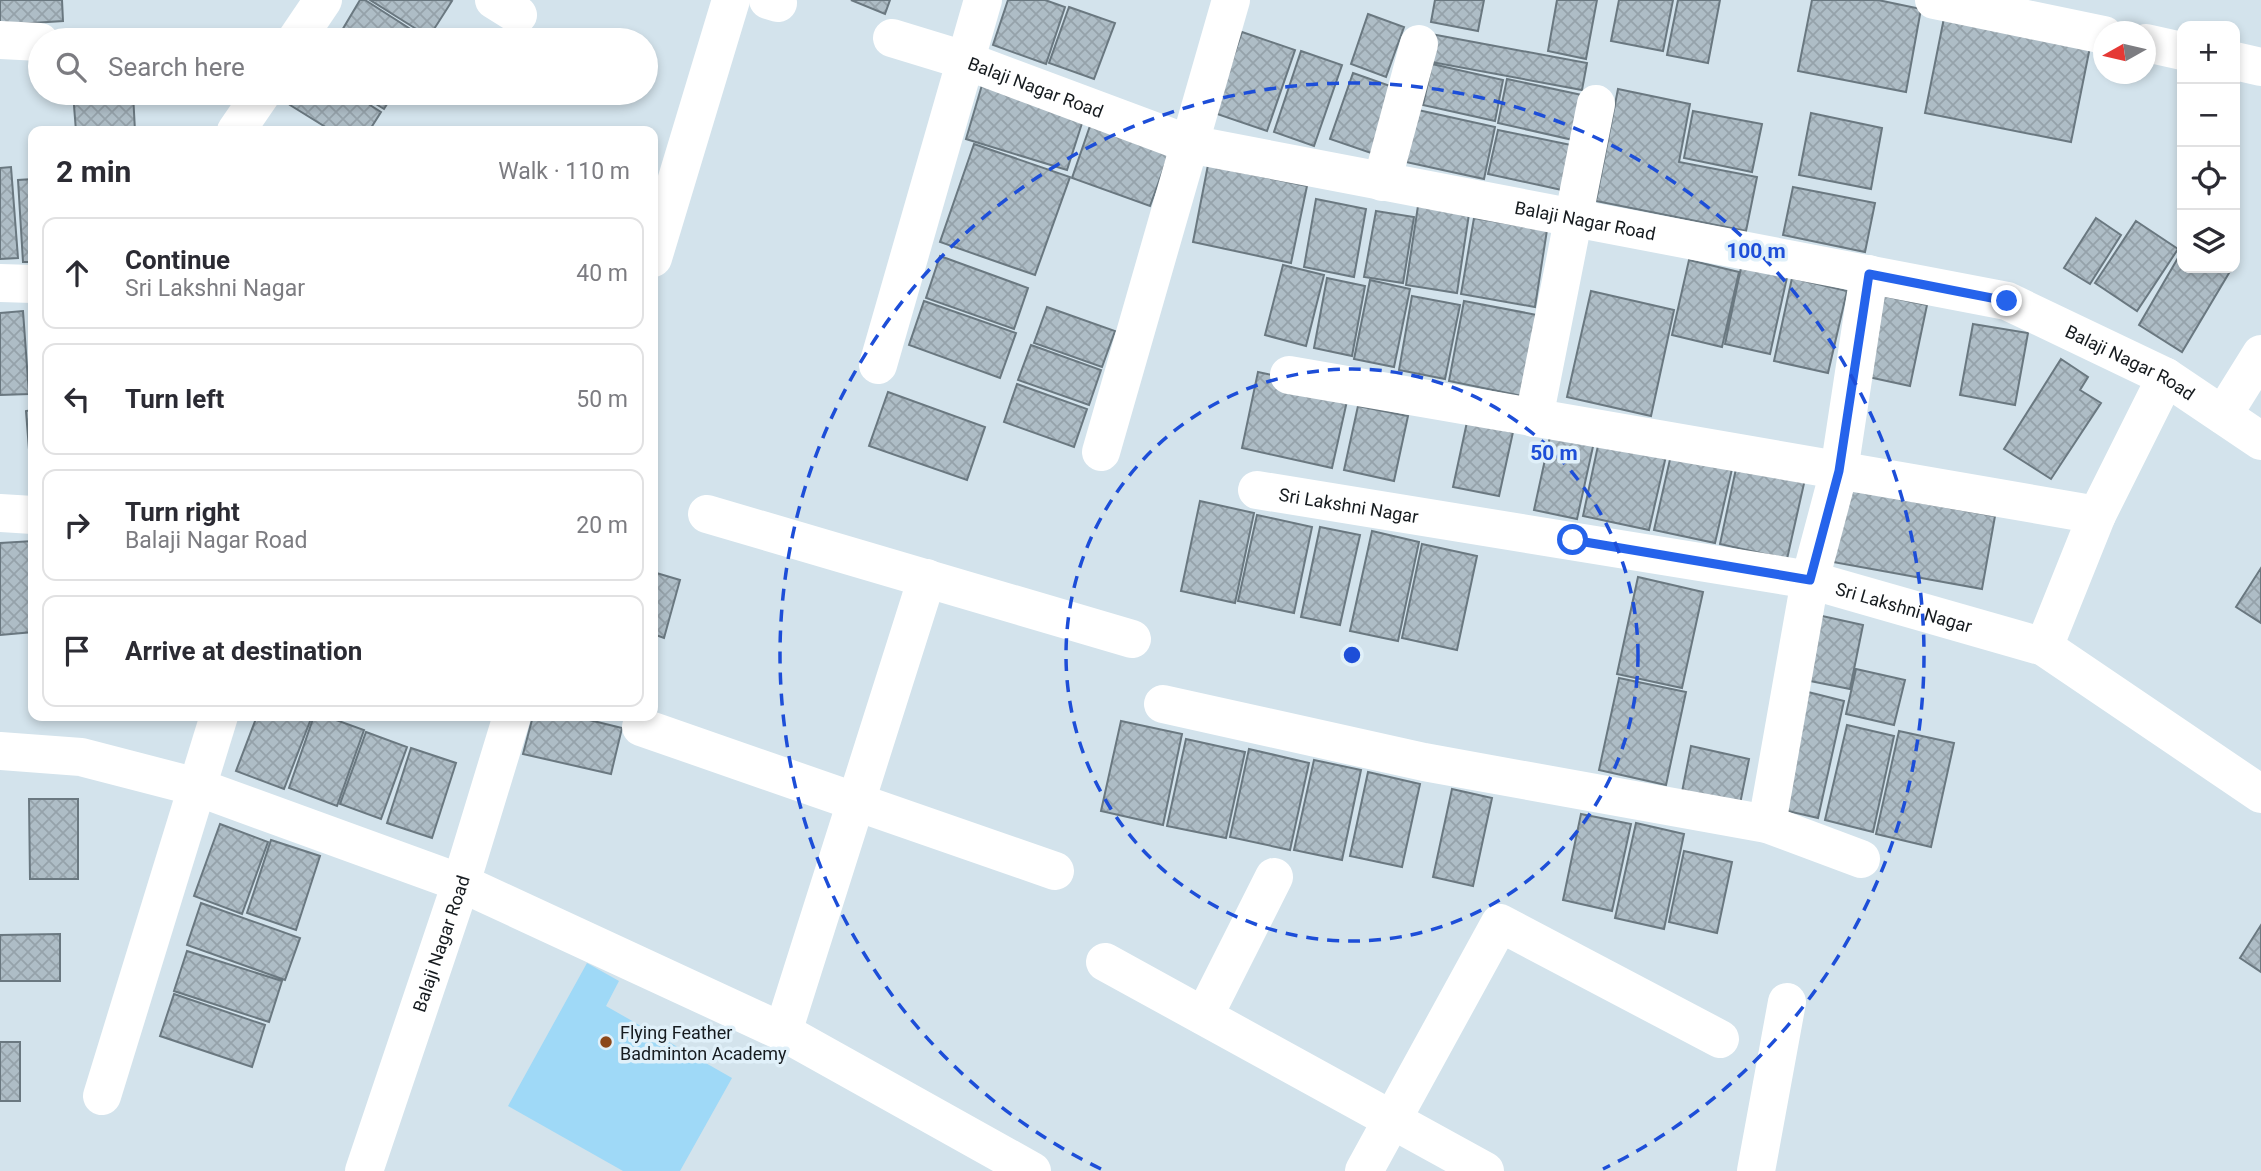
<!DOCTYPE html>
<html lang="en">
<head>
<meta charset="utf-8">
<style>
  :root { --surface:#fff; --page:#f2f2f3; --text:#2b2b33; --muted:#7c7c81; --line:#e1e1e2 }
  body { margin:0; font-family:Roboto,sans-serif; background:var(--page); color:var(--text) }
  .controls { position:absolute; right:21px; top:21px; display:grid; overflow:hidden; border-radius:14px; box-shadow:0 4px 10px #0003 }
  .controls button { width:63px; height:63px; display:grid; place-items:center; padding:0; border:0; border-bottom:2px solid var(--line); background:var(--surface); color:var(--text); font:35px sans-serif }
  .compass { position:absolute; left:2093px; top:21px; width:63px; height:63px; border-radius:50%; background:var(--surface); box-shadow:0 4px 10px #0003; rotate:262deg }
  .stop { position:absolute; width:21px; height:21px; margin:-16px; border:5px solid #2563eb; border-radius:50%; background:#fff }
  .stop.end { background:#2563eb; border-color:#fff; box-shadow:0 2px 7px #0008 }
  .list { margin:0; padding:0; list-style:none }
  h2 { display:flex; justify-content:space-between; align-items:center; height:91px; margin:0; padding:0 28px; font-size:30px }
  h2 small { font-size:23px; font-weight:400; color:var(--muted) }
  .list li { display:grid; grid-template-columns:46px 1fr auto; gap:21px; align-items:center; box-sizing:border-box; height:112px; margin:0 14px 14px; padding:0 14px; border:2px solid var(--line); border-radius:14px }
  .list b { display:block; font-size:26px; white-space:nowrap }
  .list p { margin:0; font-size:23px; white-space:nowrap; color:var(--muted) }
  .list em { font-size:23px; font-style:normal; color:var(--muted) }
  .icon { flex:none; width:38px; height:38px; fill:none; stroke:currentColor; stroke-width:2; stroke-linecap:round; stroke-linejoin:round }
  .map { position:relative; flex:none; width:2261px; height:1171px; overflow:hidden }
  .search { position:absolute; background:var(--surface); box-shadow:0 4px 10px #0003; left:28px; top:28px; width:630px; height:77px; display:flex; align-items:center; gap:18px; box-sizing:border-box; padding:0 24px; border-radius:38px; color:var(--muted); font-size:26px }
  .panel { position:absolute; background:var(--surface); box-shadow:0 4px 10px #0003; left:28px; top:126px; width:630px; height:595px; border-radius:14px }
  .map>svg:first-child { display:block }
</style>
</head>
<body>
<div class="map">
<svg width="2261" height="1171" viewBox="0 0 2261 1171">
  <defs>
    <pattern id="building-cross-hatch" width="8" height="8" patternUnits="userSpaceOnUse" patternTransform="scale(1.75)"><rect width="8" height="8" fill="#aebdc6"/><path d="M0 0l8 8M0 8l8-8" fill="none" stroke="#95a2aa"/></pattern>
  </defs>
  <rect width="100%" height="100%" fill="#d3e3ec"/>
  <path fill="#9fd9f7" d="M 587,963 L 619,981 L 606,1006 L 732,1078 L 680,1171 L 623,1171 L 508,1106 Z"/>
  <path fill="url(#building-cross-hatch)" stroke="#6a7880" stroke-width="2" d="M 0,0 L 62,0 L 63,21 L 0,25 Z
    M 360,0 L 365,0 L 426,39 L 354,40 L 341,32 Z
    M 370,0 L 450,0 L 452,1 L 429,37 Z
    M 851,0 L 890,0 L 885,14 Z
    M 1008,0 L 1045,0 L 1065,7 L 1046,64 L 993,45 Z
    M 1435,0 L 1484,0 L 1478,31 L 1431,22 Z
    M 1557,0 L 1597,0 L 1586,59 L 1548,51 Z
    M 1619,0 L 1673,0 L 1663,51 L 1611,41 Z
    M 1678,0 L 1720,0 L 1708,63 L 1667,55 Z
    M 1812,0 L 1878,0 L 1921,9 L 1906,92 L 1798,71 Z
    M 1069,7 L 1115,23 L 1094,79 L 1049,63 Z
    M 1368,14 L 1404,27 L 1386,77 L 1351,64 Z
    M 1944,18 L 2090,47 L 2071,142 L 1925,113 Z
    M 1242,32 L 1295,50 L 1267,131 L 1214,113 Z
    M 1431,34 L 1587,63 L 1582,90 L 1426,61 Z
    M 1301,51 L 1342,65 L 1314,146 L 1274,132 Z
    M 1432,64 L 1503,80 L 1495,121 L 1423,105 Z
    M 1353,73 L 1399,89 L 1377,155 L 1330,139 Z
    M 1507,79 L 1582,95 L 1573,140 L 1498,123 Z
    M 982,85 L 1084,117 L 1067,170 L 966,139 Z
    M 1618,89 L 1690,104 L 1679,162 L 1757,177 L 1746,231 L 1596,201 Z
    M 73,93 L 133,93 L 135,131 L 76,131 Z
    M 298,93 L 351,93 L 381,112 L 369,131 L 332,131 L 290,105 Z
    M 358,93 L 394,93 L 384,109 Z
    M 1418,110 L 1495,127 L 1484,179 L 1406,162 Z
    M 1693,111 L 1762,124 L 1752,172 L 1684,158 Z
    M 1811,113 L 1882,128 L 1871,189 L 1799,175 Z
    M 1091,123 L 1170,151 L 1150,206 L 1072,178 Z
    M 1498,130 L 1571,145 L 1562,190 L 1488,174 Z
    M 974,144 L 1070,177 L 1035,275 L 940,242 Z
    M 1208,165 L 1307,186 L 1291,263 L 1193,242 Z
    M 11,167 L 18,258 L 0,259 L 0,168 Z
    M 33,179 L 33,262 L 23,262 L 18,180 Z
    M 1793,187 L 1875,203 L 1865,252 L 1783,235 Z
    M 1316,199 L 1366,209 L 1354,277 L 1304,267 Z
    M 1418,206 L 1469,214 L 1457,293 L 1406,285 Z
    M 1376,211 L 1414,217 L 1403,283 L 1364,277 Z
    M 1474,218 L 1547,230 L 1535,307 L 1461,294 Z
    M 2096,218 L 2121,235 L 2090,284 L 2064,268 Z
    M 2136,221 L 2178,249 L 2137,311 L 2095,283 Z
    M 2182,251 L 2182,268 L 2232,268 L 2182,352 L 2139,325 Z
    M 940,256 L 1028,288 L 1014,329 L 926,298 Z
    M 1689,260 L 1739,272 L 1722,347 L 1672,335 Z
    M 1742,263 L 1788,273 L 1770,354 L 1725,344 Z
    M 1283,265 L 1324,275 L 1306,346 L 1265,335 Z
    M 1327,278 L 1365,286 L 1352,356 L 1314,348 Z
    M 1792,278 L 1847,291 L 1828,373 L 1774,361 Z
    M 1370,280 L 1410,289 L 1394,367 L 1354,359 Z
    M 1591,291 L 1674,310 L 1651,416 L 1567,397 Z
    M 1875,294 L 1927,305 L 1910,386 L 1859,375 Z
    M 1412,296 L 1460,305 L 1445,379 L 1399,370 Z
    M 924,301 L 1016,333 L 1000,378 L 909,345 Z
    M 1464,301 L 1537,315 L 1522,396 L 1449,381 Z
    M 1047,307 L 1115,331 L 1102,367 L 1034,343 Z
    M 23,311 L 29,394 L 0,395 L 0,313 Z
    M 1973,324 L 2028,333 L 2015,405 L 1960,395 Z
    M 1031,345 L 1101,370 L 1089,405 L 1018,380 Z
    M 2061,359 L 2088,377 L 2080,390 L 2101,403 L 2051,479 L 2004,449 Z
    M 1258,372 L 1349,392 L 1332,468 L 1242,448 Z
    M 1017,384 L 1087,409 L 1074,447 L 1004,422 Z
    M 888,392 L 985,427 L 967,480 L 869,446 Z
    M 1358,406 L 1408,416 L 1394,481 L 1344,470 Z
    M 33,410 L 33,501 L 26,411 Z
    M 1467,422 L 1513,432 L 1499,496 L 1453,487 Z
    M 1551,432 L 1594,442 L 1577,519 L 1534,510 Z
    M 1599,441 L 1666,456 L 1649,530 L 1583,516 Z
    M 1671,455 L 1732,469 L 1715,543 L 1654,530 Z
    M 1737,464 L 1805,479 L 1787,559 L 1720,544 Z
    M 1846,489 L 1995,516 L 1982,589 L 1833,562 Z
    M 1200,501 L 1254,513 L 1235,603 L 1181,591 Z
    M 1257,515 L 1312,527 L 1294,613 L 1238,601 Z
    M 1320,527 L 1360,535 L 1340,625 L 1301,617 Z
    M 1372,531 L 1419,542 L 1398,641 L 1350,631 Z
    M 33,541 L 33,632 L 0,635 L 0,543 Z
    M 1422,544 L 1477,556 L 1457,650 L 1402,638 Z
    M 2261,568 L 2261,623 L 2236,607 Z
    M 653,572 L 680,580 L 664,638 L 653,634 Z
    M 1638,577 L 1703,592 L 1682,688 L 1617,674 Z
    M 1813,614 L 1863,625 L 1850,689 L 1800,679 Z
    M 1856,669 L 1905,680 L 1894,725 L 1846,714 Z
    M 1619,678 L 1686,692 L 1666,785 L 1599,770 Z
    M 1796,689 L 1844,701 L 1818,818 L 1770,807 Z
    M 257,716 L 312,716 L 284,789 L 236,771 Z
    M 314,716 L 325,716 L 364,730 L 337,806 L 289,788 Z
    M 533,716 L 573,716 L 622,728 L 611,774 L 523,754 Z
    M 1121,721 L 1182,734 L 1163,825 L 1101,811 Z
    M 1847,725 L 1894,736 L 1873,832 L 1825,820 Z
    M 1899,731 L 1954,743 L 1931,847 L 1876,834 Z
    M 366,732 L 407,747 L 381,819 L 340,804 Z
    M 1186,739 L 1245,752 L 1226,838 L 1167,826 Z
    M 1691,746 L 1749,759 L 1740,804 L 1682,792 Z
    M 411,748 L 456,763 L 432,838 L 387,823 Z
    M 1249,749 L 1309,763 L 1290,850 L 1230,837 Z
    M 1314,760 L 1361,770 L 1342,860 L 1294,850 Z
    M 1368,772 L 1420,784 L 1402,867 L 1350,856 Z
    M 1452,789 L 1492,798 L 1473,886 L 1433,877 Z
    M 29,799 L 78,799 L 78,879 L 30,879 Z
    M 1581,814 L 1631,824 L 1612,911 L 1563,900 Z
    M 1636,823 L 1684,834 L 1664,929 L 1615,918 Z
    M 220,824 L 268,842 L 242,914 L 194,896 Z
    M 271,840 L 320,856 L 296,930 L 247,913 Z
    M 1684,851 L 1732,862 L 1717,933 L 1669,922 Z
    M 201,903 L 300,938 L 285,980 L 187,945 Z
    M 2261,925 L 2261,972 L 2240,958 Z
    M 60,934 L 60,981 L 0,981 L 0,935 Z
    M 187,951 L 282,981 L 269,1022 L 174,991 Z
    M 174,994 L 265,1025 L 252,1067 L 160,1036 Z
    M 0,1042 L 20,1042 L 20,1101 L 0,1101 Z"/>
  <g fill="none" stroke-linecap="round" stroke-linejoin="round">
    <g stroke="#fff" stroke-width="38">
      <path d="M 494,0 L 518,15"/>
      <path d="M 768,0 L 778,3"/>
      <path d="M 1934,0 L 2104,35"/>
      <path id="s1" d="M 892,38 L 964,60 L 1189,144 L 2007,301 L 2166,377 L 2261,441"/>
      <path d="M 0,40 L 40,42"/>
      <path d="M 296,40 L 323,0"/>
      <path d="M 2146,43 L 2182,51"/>
      <path d="M 2235,61 L 2261,67"/>
      <path d="M 236,131 L 262,93"/>
      <path d="M 1382,182 L 1419,44"/>
      <path d="M 653,258 L 731,0"/>
      <path d="M 0,283 L 33,284"/>
      <path d="M 878,365 L 983,0"/>
      <path d="M 1289,375 L 2097,515"/>
      <path d="M 2223,415 L 2261,354"/>
      <path d="M 1534,418 L 1596,104"/>
      <path d="M 1101,452 L 1231,0"/>
      <path id="s2" d="M 1257,490 L 1810,580 L 2044,647 L 2261,794"/>
      <path d="M 0,513 L 33,515"/>
      <path d="M 707,514 L 1132,639"/>
      <path d="M 2044,647 L 2097,515 L 2166,377"/>
      <path d="M 1163,704 L 1424,762 L 1767,824 L 1861,859"/>
      <path d="M 641,727 L 1055,871"/>
      <path d="M 0,751 L 81,757 L 197,787 L 461,883 L 783,1032 L 1032,1171"/>
      <path d="M 1767,824 L 1810,580 L 1839,471 L 1869,274"/>
      <path d="M 1105,962 L 1485,1171"/>
      <path d="M 1204,1016 L 1274,877"/>
      <path d="M 783,1032 L 927,578"/>
      <path d="M 102,1096 L 219,716"/>
      <path id="s3" d="M 364,1171 L 461,883 L 512,716"/>
      <path d="M 1364,1171 L 1500,923 L 1720,1039"/>
      <path d="M 1756,1171 L 1787,1002"/>
    </g>
  </g>
  <g fill="none" stroke-linecap="round" stroke-linejoin="round">
    <path stroke="#2563eb" stroke-width="9" d="M 1573,540 L 1810,580 L 1839,471 L 1869,274 L 2007,301"/>
  </g>
  <g fill="none" stroke="#1d4ed8" stroke-width="3.5" stroke-dasharray="12 9">
    <circle cx="1352" cy="655" r="286"/>
    <path d="M1101 1169A572 572 0 1 1 1603 1169"/>
  </g>
  <circle fill="#8c481a" stroke="#e0f0f9" stroke-width="2.5" cx="606" cy="1042" r="7"/>
  <g text-anchor="middle" dominant-baseline="central" stroke-width="7" stroke-linejoin="round" paint-order="stroke">
    <g font-size="18" fill="#161b1f" stroke="#e0f0f9">
      <text stroke="none"><textPath href="#s1" startOffset="152">Balaji Nagar Road</textPath></text>
      <text stroke="none"><textPath href="#s1" startOffset="719">Balaji Nagar Road</textPath></text>
      <text stroke="none"><textPath href="#s1" startOffset="1286">Balaji Nagar Road</textPath></text>
      <text stroke="none"><textPath href="#s2" startOffset="93">Sri Lakshni Nagar</textPath></text>
      <text stroke="none"><textPath href="#s2" startOffset="658">Sri Lakshni Nagar</textPath></text>
      <text stroke="none"><textPath href="#s3" startOffset="240">Balaji Nagar Road</textPath></text>
    </g>
    <g font-size="18" fill="#161b1f" stroke="#e0f0f9" text-anchor="start">
      <text x="620" y="1032">Flying Feather<tspan x="620" dy="21">Badminton Academy</tspan></text>
    </g>
  </g>
  <circle cx="1352" cy="655" r="10" fill="#1d4ed8" stroke="#e0f0f9" stroke-width="3.5"/>
  <g font-size="21" text-anchor="middle" font-weight="bold" fill="#1d4ed8" stroke="#e0f0f9" stroke-width="7" stroke-linejoin="round" paint-order="stroke">
    <text x="1756" y="258">100 m</text>
    <text x="1554" y="460">50 m</text>
  </g>
</svg>
<div class="controls">
<button>+</button>
<button>−</button>
<button><svg class="icon" aria-label="locate" viewBox="0 0 24 24"><circle cx="12" cy="12" r="6"/><path d="M12 2v4M12 18v4M2 12h4M18 12h4"/></svg></button>
<button><svg class="icon" aria-label="layers" viewBox="0 0 24 24"><path d="M12 4l9 5-9 5-9-5zM3 14l9 5 9-5"/></svg></button>
</div>
<svg class="compass" viewBox="-18 -18 36 36"><path d="M0-13l5 13h-10z" fill="#e53935"/><path d="M0 13l5-13h-10z" fill="#7c7c81"/></svg>
<div class="stop" style="left:1573px;top:540px"></div>
<div class="stop end" style="left:2007px;top:301px"></div>
<div class="search"><svg class="icon" aria-label="search" viewBox="0 0 24 24"><circle cx="10" cy="10" r="6"/><path d="M15 15l6 6"/></svg>Search here</div>
<section class="panel">
<h2>2 min<small>Walk · 110 m</small></h2>
<ul class="list">
<li><svg class="icon" aria-label="ahead" viewBox="0 0 24 24"><path d="M12 20V5M6 11l6-6 6 6"/></svg><div><b>Continue</b><p>Sri Lakshni Nagar</p></div><em>40 m</em></li>
<li><svg class="icon" aria-label="left" viewBox="0 0 24 24"><path d="M17 20v-9H6M10 6l-5 5 5 5"/></svg><div><b>Turn left</b></div><em>50 m</em></li>
<li><svg class="icon" aria-label="right" viewBox="0 0 24 24"><path d="M7 20v-9h11M14 6l5 5-5 5"/></svg><div><b>Turn right</b><p>Balaji Nagar Road</p></div><em>20 m</em></li>
<li><svg class="icon" aria-label="arrive" viewBox="0 0 24 24"><path d="M6 21V4h12l-3 4 3 4H6"/></svg><div><b>Arrive at destination</b></div></li>
</ul>
</section>
</div>
</body>
</html>
